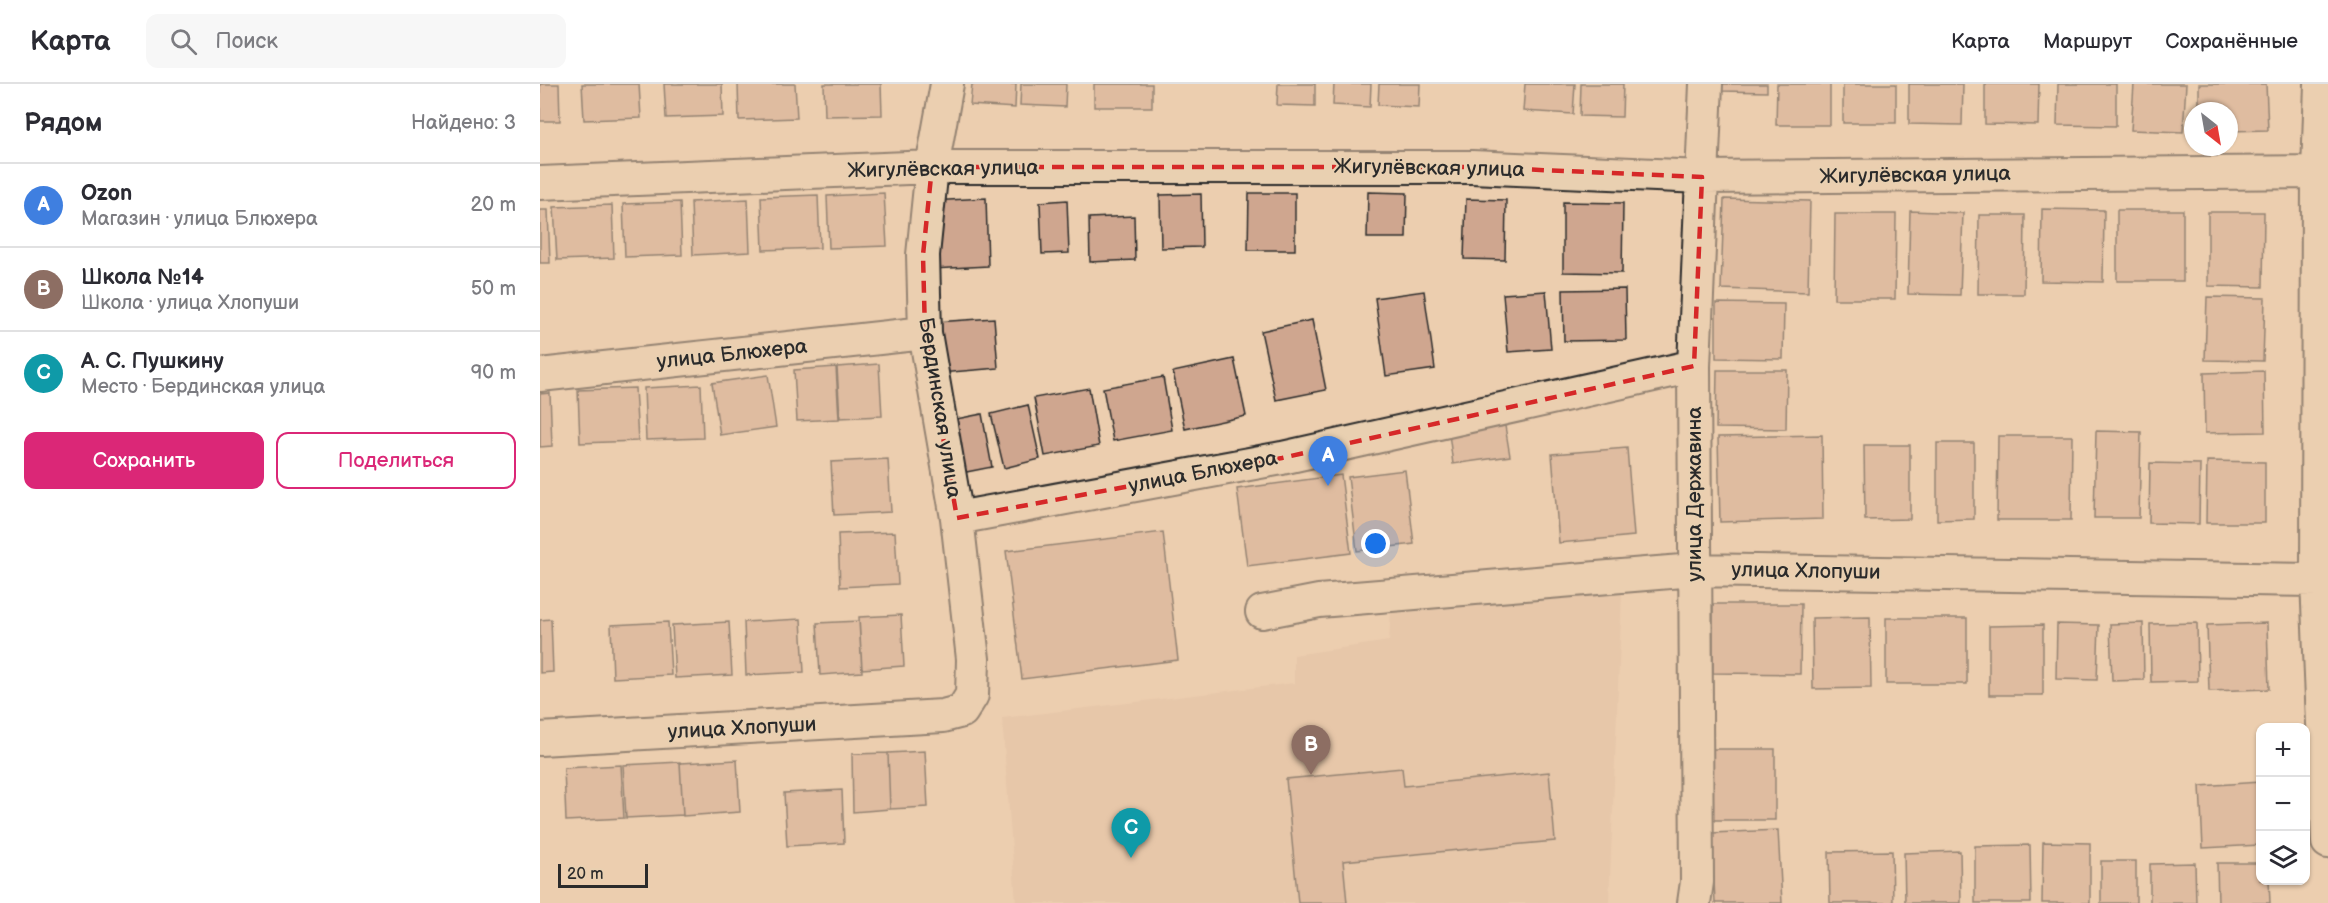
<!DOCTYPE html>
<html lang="ru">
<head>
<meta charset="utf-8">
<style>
  :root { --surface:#fff; --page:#f7f7f7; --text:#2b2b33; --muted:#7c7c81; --line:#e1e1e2; --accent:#db2777 }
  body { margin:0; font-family:"Balsamiq Sans",sans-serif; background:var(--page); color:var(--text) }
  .controls { position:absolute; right:18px; bottom:18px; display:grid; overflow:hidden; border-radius:12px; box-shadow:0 2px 4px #0004 }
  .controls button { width:54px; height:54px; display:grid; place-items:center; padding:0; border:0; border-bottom:2px solid var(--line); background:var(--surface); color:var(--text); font:30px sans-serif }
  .compass { position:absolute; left:1644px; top:18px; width:54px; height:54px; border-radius:50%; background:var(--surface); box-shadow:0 2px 4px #0004; rotate:149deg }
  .scale { position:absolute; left:18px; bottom:15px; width:90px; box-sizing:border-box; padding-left:6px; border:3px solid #2b2b2b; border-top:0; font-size:16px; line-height:21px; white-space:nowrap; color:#2b2b2b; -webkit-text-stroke:4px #e9d0b1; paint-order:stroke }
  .you { position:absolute; left:836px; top:460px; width:21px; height:21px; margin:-15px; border:4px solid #fff; border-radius:50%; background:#1a73e8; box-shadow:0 0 0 9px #1a73e833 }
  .badge { display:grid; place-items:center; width:39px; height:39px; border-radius:50%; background:var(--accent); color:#fff; font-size:20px; font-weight:700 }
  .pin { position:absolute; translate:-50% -50px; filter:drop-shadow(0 2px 3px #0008) }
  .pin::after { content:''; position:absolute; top:32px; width:21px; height:18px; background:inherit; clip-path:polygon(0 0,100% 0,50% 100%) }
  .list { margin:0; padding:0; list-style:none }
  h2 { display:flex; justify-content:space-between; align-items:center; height:78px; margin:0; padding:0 24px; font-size:26px }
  h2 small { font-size:20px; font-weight:400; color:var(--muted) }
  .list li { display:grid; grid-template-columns:39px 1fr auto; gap:18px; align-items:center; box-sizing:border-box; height:84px; padding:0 24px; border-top:2px solid var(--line) }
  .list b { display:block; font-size:22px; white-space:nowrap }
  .list p { margin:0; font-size:20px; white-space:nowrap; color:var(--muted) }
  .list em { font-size:20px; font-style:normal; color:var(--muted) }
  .actions { display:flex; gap:12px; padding:18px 24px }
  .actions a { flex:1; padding:14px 0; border:2px solid var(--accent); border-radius:12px; text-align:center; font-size:21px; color:var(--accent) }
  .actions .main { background:var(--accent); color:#fff }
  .icon { flex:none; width:33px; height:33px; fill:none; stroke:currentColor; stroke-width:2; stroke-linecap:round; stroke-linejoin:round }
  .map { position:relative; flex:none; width:1788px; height:819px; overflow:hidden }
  header { display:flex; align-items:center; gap:36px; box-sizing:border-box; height:84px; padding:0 30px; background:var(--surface); border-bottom:2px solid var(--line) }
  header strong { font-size:28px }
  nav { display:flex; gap:33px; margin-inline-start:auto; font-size:21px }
  .search { width:420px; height:54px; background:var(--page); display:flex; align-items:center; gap:15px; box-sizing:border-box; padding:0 21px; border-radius:12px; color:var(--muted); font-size:22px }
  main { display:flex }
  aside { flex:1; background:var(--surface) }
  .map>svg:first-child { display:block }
</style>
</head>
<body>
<header>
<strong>Карта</strong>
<div class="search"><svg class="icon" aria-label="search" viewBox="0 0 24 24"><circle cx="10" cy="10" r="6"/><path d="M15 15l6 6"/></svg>Поиск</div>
<nav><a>Карта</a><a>Маршрут</a><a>Сохранённые</a></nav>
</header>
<main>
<aside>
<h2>Рядом<small>Найдено: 3</small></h2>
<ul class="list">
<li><span class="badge" style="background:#3f7fe0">A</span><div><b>Ozon</b><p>Магазин · улица Блюхера</p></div><em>20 m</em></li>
<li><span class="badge" style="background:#8d6e63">B</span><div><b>Школа №14</b><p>Школа · улица Хлопуши</p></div><em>50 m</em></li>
<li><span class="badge" style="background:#0f9aa8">C</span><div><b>А. С. Пушкину</b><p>Место · Бердинская улица</p></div><em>90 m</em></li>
</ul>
<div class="actions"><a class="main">Сохранить</a><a>Поделиться</a></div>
</aside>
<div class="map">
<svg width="1788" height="819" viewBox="0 0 1788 819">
  <rect width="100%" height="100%" fill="#ecceaf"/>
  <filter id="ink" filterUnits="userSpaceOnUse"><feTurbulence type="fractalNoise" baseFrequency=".0167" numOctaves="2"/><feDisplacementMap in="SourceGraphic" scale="12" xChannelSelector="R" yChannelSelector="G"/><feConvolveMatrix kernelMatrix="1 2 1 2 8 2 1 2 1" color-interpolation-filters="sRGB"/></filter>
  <g filter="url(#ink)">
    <path fill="#dfbfa3" d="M 1082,510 L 1069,819 L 476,819 L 462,634 L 754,599 L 754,571 L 849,557 L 851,526 Z"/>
    <path fill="#cfa68f" stroke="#2b2b2b" stroke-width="1.5" d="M 0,0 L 19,0 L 20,37 L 0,37 Z
      M 42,0 L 99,0 L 101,34 L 44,36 Z
      M 124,0 L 182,0 L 183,32 L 126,34 Z
      M 198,0 L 255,0 L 257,34 L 199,36 Z
      M 284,0 L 341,0 L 342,31 L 285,32 Z
      M 432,0 L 476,0 L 475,24 L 430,21 Z
      M 481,0 L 526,0 L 525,23 L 480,21 Z
      M 554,0 L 612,0 L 612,23 L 554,23 Z
      M 738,0 L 775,0 L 775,22 L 737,21 Z
      M 794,0 L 831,0 L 830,23 L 793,21 Z
      M 839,0 L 880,0 L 879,23 L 838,21 Z
      M 985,0 L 1035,0 L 1033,30 L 983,27 Z
      M 1041,0 L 1083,0 L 1082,33 L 1040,32 Z
      M 1182,0 L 1227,0 L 1227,8 L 1182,7 Z
      M 1237,0 L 1290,0 L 1290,41 L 1236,41 Z
      M 1303,0 L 1356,0 L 1356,39 L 1303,39 Z
      M 1369,0 L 1423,0 L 1422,41 L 1369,40 Z
      M 1445,0 L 1499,0 L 1498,41 L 1445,40 Z
      M 1518,0 L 1576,0 L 1576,42 L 1517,41 Z
      M 1594,0 L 1646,0 L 1643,48 L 1591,46 Z
      M 1659,0 L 1726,0 L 1728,46 L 1689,47 L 1689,27 L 1659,27 Z
      M 828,108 L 867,109 L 866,154 L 827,154 Z
      M 344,109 L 347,162 L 289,164 L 287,112 Z
      M 709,109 L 755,109 L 755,166 L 708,166 Z
      M 661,110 L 662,163 L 621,164 L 620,111 Z
      M 278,111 L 280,164 L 223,166 L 221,113 Z
      M 446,114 L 448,182 L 392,185 L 390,117 Z
      M 208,115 L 210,168 L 153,171 L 151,118 Z
      M 926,115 L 966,116 L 965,176 L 924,175 Z
      M 1184,115 L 1270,117 L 1268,208 L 1181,205 Z
      M 527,116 L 529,169 L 502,170 L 500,118 Z
      M 140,118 L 142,171 L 85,173 L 83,120 Z
      M 1023,118 L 1083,119 L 1082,189 L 1023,188 Z
      M 72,121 L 74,174 L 17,176 L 14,123 Z
      M 1502,125 L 1564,126 L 1563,198 L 1501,197 Z
      M 0,126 L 8,126 L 10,179 L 0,179 Z
      M 1577,126 L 1643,126 L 1643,197 L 1577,197 Z
      M 1370,127 L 1423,129 L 1420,211 L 1368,210 Z
      M 1668,128 L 1724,128 L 1723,203 L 1668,202 Z
      M 1295,130 L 1356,130 L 1355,215 L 1294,215 Z
      M 1439,131 L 1485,131 L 1484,210 L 1438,210 Z
      M 594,132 L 595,176 L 550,178 L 549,134 Z
      M 1085,205 L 1086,256 L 1024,257 L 1023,206 Z
      M 884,207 L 895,285 L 846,292 L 835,214 Z
      M 1006,207 L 1011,265 L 968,268 L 963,210 Z
      M 1667,213 L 1725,214 L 1723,277 L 1665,276 Z
      M 1176,219 L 1244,220 L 1243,275 L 1176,274 Z
      M 454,234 L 458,284 L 400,289 L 396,238 Z
      M 772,236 L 786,306 L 736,316 L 721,247 Z
      M 694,275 L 706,332 L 645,345 L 633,288 Z
      M 339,280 L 342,332 L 300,334 L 297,283 Z
      M 296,283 L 299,335 L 257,337 L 254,286 Z
      M 1177,286 L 1247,286 L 1246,345 L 1176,344 Z
      M 1724,287 L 1725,348 L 1665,349 L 1664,289 Z
      M 228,291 L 236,343 L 180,351 L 172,299 Z
      M 623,293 L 632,346 L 573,357 L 563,304 Z
      M 161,301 L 163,354 L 106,356 L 104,304 Z
      M 95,304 L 98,357 L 40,359 L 38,306 Z
      M 549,304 L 559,362 L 505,372 L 494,314 Z
      M 10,309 L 12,362 L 0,363 L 0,310 Z
      M 488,321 L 500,375 L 464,384 L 451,330 Z
      M 442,330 L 452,383 L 416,390 L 406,337 Z
      M 965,342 L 970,372 L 913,380 L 909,350 Z
      M 1556,347 L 1601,348 L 1599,434 L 1554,434 Z
      M 1282,351 L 1283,435 L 1180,438 L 1178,353 Z
      M 1458,352 L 1532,352 L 1531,436 L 1457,436 Z
      M 1397,359 L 1434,359 L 1434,435 L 1397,436 Z
      M 1324,361 L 1370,361 L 1370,435 L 1325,436 Z
      M 1087,364 L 1094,452 L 1019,459 L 1012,370 Z
      M 348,375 L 351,428 L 294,431 L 291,378 Z
      M 1667,377 L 1725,378 L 1725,439 L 1666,439 Z
      M 1610,379 L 1660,380 L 1659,440 L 1609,439 Z
      M 865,386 L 874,460 L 817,467 L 808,393 Z
      M 801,391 L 811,469 L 707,482 L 697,405 Z
      M 355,448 L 358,500 L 300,503 L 298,450 Z
      M 623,448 L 638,576 L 482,595 L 466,467 Z
      M 1173,520 L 1261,520 L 1260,590 L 1173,589 Z
      M 361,531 L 364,582 L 322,585 L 319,533 Z
      M 1330,533 L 1331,604 L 1273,605 L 1272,534 Z
      M 1346,534 L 1427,534 L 1427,600 L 1346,600 Z
      M 11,535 L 13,588 L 0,589 L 0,536 Z
      M 261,535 L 264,588 L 206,591 L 204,538 Z
      M 319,537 L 322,588 L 280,591 L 277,539 Z
      M 128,538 L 131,591 L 73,594 L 71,541 Z
      M 189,538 L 192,591 L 135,594 L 132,541 Z
      M 1603,539 L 1604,596 L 1572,597 L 1570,540 Z
      M 1657,539 L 1658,597 L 1611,598 L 1610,540 Z
      M 1727,539 L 1729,605 L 1669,607 L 1667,541 Z
      M 1517,540 L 1559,541 L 1557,596 L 1516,595 Z
      M 1503,541 L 1503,611 L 1449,611 L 1449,542 Z
      M 1167,665 L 1235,665 L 1235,736 L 1167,736 Z
      M 385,667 L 388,723 L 350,725 L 348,669 Z
      M 348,669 L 350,725 L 313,728 L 312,670 Z
      M 197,676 L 200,728 L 143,732 L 140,679 Z
      M 140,678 L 143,731 L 86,734 L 83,681 Z
      M 81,681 L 84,734 L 26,737 L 24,684 Z
      M 862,684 L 864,702 L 1009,688 L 1015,757 L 803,777 L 807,819 L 758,819 L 746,695 Z
      M 1720,698 L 1720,761 L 1663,764 L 1660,702 Z
      M 302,706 L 304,759 L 247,762 L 244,709 Z
      M 1238,746 L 1242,819 L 1175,819 L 1172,749 Z
      M 1503,758 L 1550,759 L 1550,819 L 1502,819 Z
      M 1490,761 L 1491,819 L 1435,819 L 1435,762 Z
      M 1352,767 L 1353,819 L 1290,819 L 1289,768 Z
      M 1420,767 L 1421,819 L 1365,819 L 1364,769 Z
      M 1561,777 L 1596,777 L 1596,819 L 1561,819 Z
      M 1655,779 L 1656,819 L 1610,819 L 1610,780 Z
      M 1677,779 L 1720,779 L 1720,796 L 1729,796 L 1730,819 L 1678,819 Z"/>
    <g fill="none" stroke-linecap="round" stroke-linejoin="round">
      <defs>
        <path id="minor" d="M 1781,0 L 1778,88 L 1777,496 L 1788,758
          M 0,99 L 392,83 L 932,83 L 1162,93 L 1778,88
          M 0,291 L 385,249
          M 417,434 L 742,374 L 1154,282
          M 722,528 L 779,517 L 1154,486 L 1777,496
          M 0,655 L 403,632 L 422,627 L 432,611 L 433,575 L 417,434 L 385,249 L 383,171 L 392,83 L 407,0
          M 1154,819 L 1157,798 L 1154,282 L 1166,0"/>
      </defs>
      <use href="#minor" stroke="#2b2b2b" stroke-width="36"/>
      <use href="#minor" stroke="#e9d0b1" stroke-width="32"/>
    </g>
  </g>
  <path d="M0 0H1788V819H0ZM 392,83 L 932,83 L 1162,93 L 1154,282 L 742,374 L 417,434 L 385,249 L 383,171 Z" fill="#ecceaf" fill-opacity=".55" fill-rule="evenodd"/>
  <path fill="none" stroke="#d62828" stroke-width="4.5" stroke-dasharray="12 8" stroke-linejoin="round" d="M 392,83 L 932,83 L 1162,93 L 1154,282 L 742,374 L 417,434 L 385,249 L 383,171 Z"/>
  <g text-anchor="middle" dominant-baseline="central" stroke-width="4.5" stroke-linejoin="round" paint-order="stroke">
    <g font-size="21" fill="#2b2b2b" stroke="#e9d0b1">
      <text transform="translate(889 84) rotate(1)">Жигулёвская улица</text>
      <text transform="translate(403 85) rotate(-1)">Жигулёвская улица</text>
      <text transform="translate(1375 91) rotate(-1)">Жигулёвская улица</text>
      <text transform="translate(192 270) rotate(-6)">улица Блюхера</text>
      <text transform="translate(400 324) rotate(81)">Бердинская улица</text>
      <text transform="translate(663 388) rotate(-11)">улица Блюхера</text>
      <text transform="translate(1154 410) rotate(-90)">улица Державина</text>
      <text transform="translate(1266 487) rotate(1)">улица Хлопуши</text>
      <text transform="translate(202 644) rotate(-3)">улица Хлопуши</text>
    </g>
  </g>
</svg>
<div class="controls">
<button>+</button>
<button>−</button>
<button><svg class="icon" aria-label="layers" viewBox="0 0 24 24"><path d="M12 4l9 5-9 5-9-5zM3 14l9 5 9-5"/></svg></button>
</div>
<svg class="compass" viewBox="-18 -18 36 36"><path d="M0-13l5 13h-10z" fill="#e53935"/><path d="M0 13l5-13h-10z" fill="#7c7c81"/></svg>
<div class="scale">20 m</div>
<div class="you"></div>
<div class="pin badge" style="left:788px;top:402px;background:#3f7fe0">A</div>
<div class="pin badge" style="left:771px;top:691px;background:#8d6e63">B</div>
<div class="pin badge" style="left:591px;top:774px;background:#0f9aa8">C</div>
</div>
</main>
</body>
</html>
